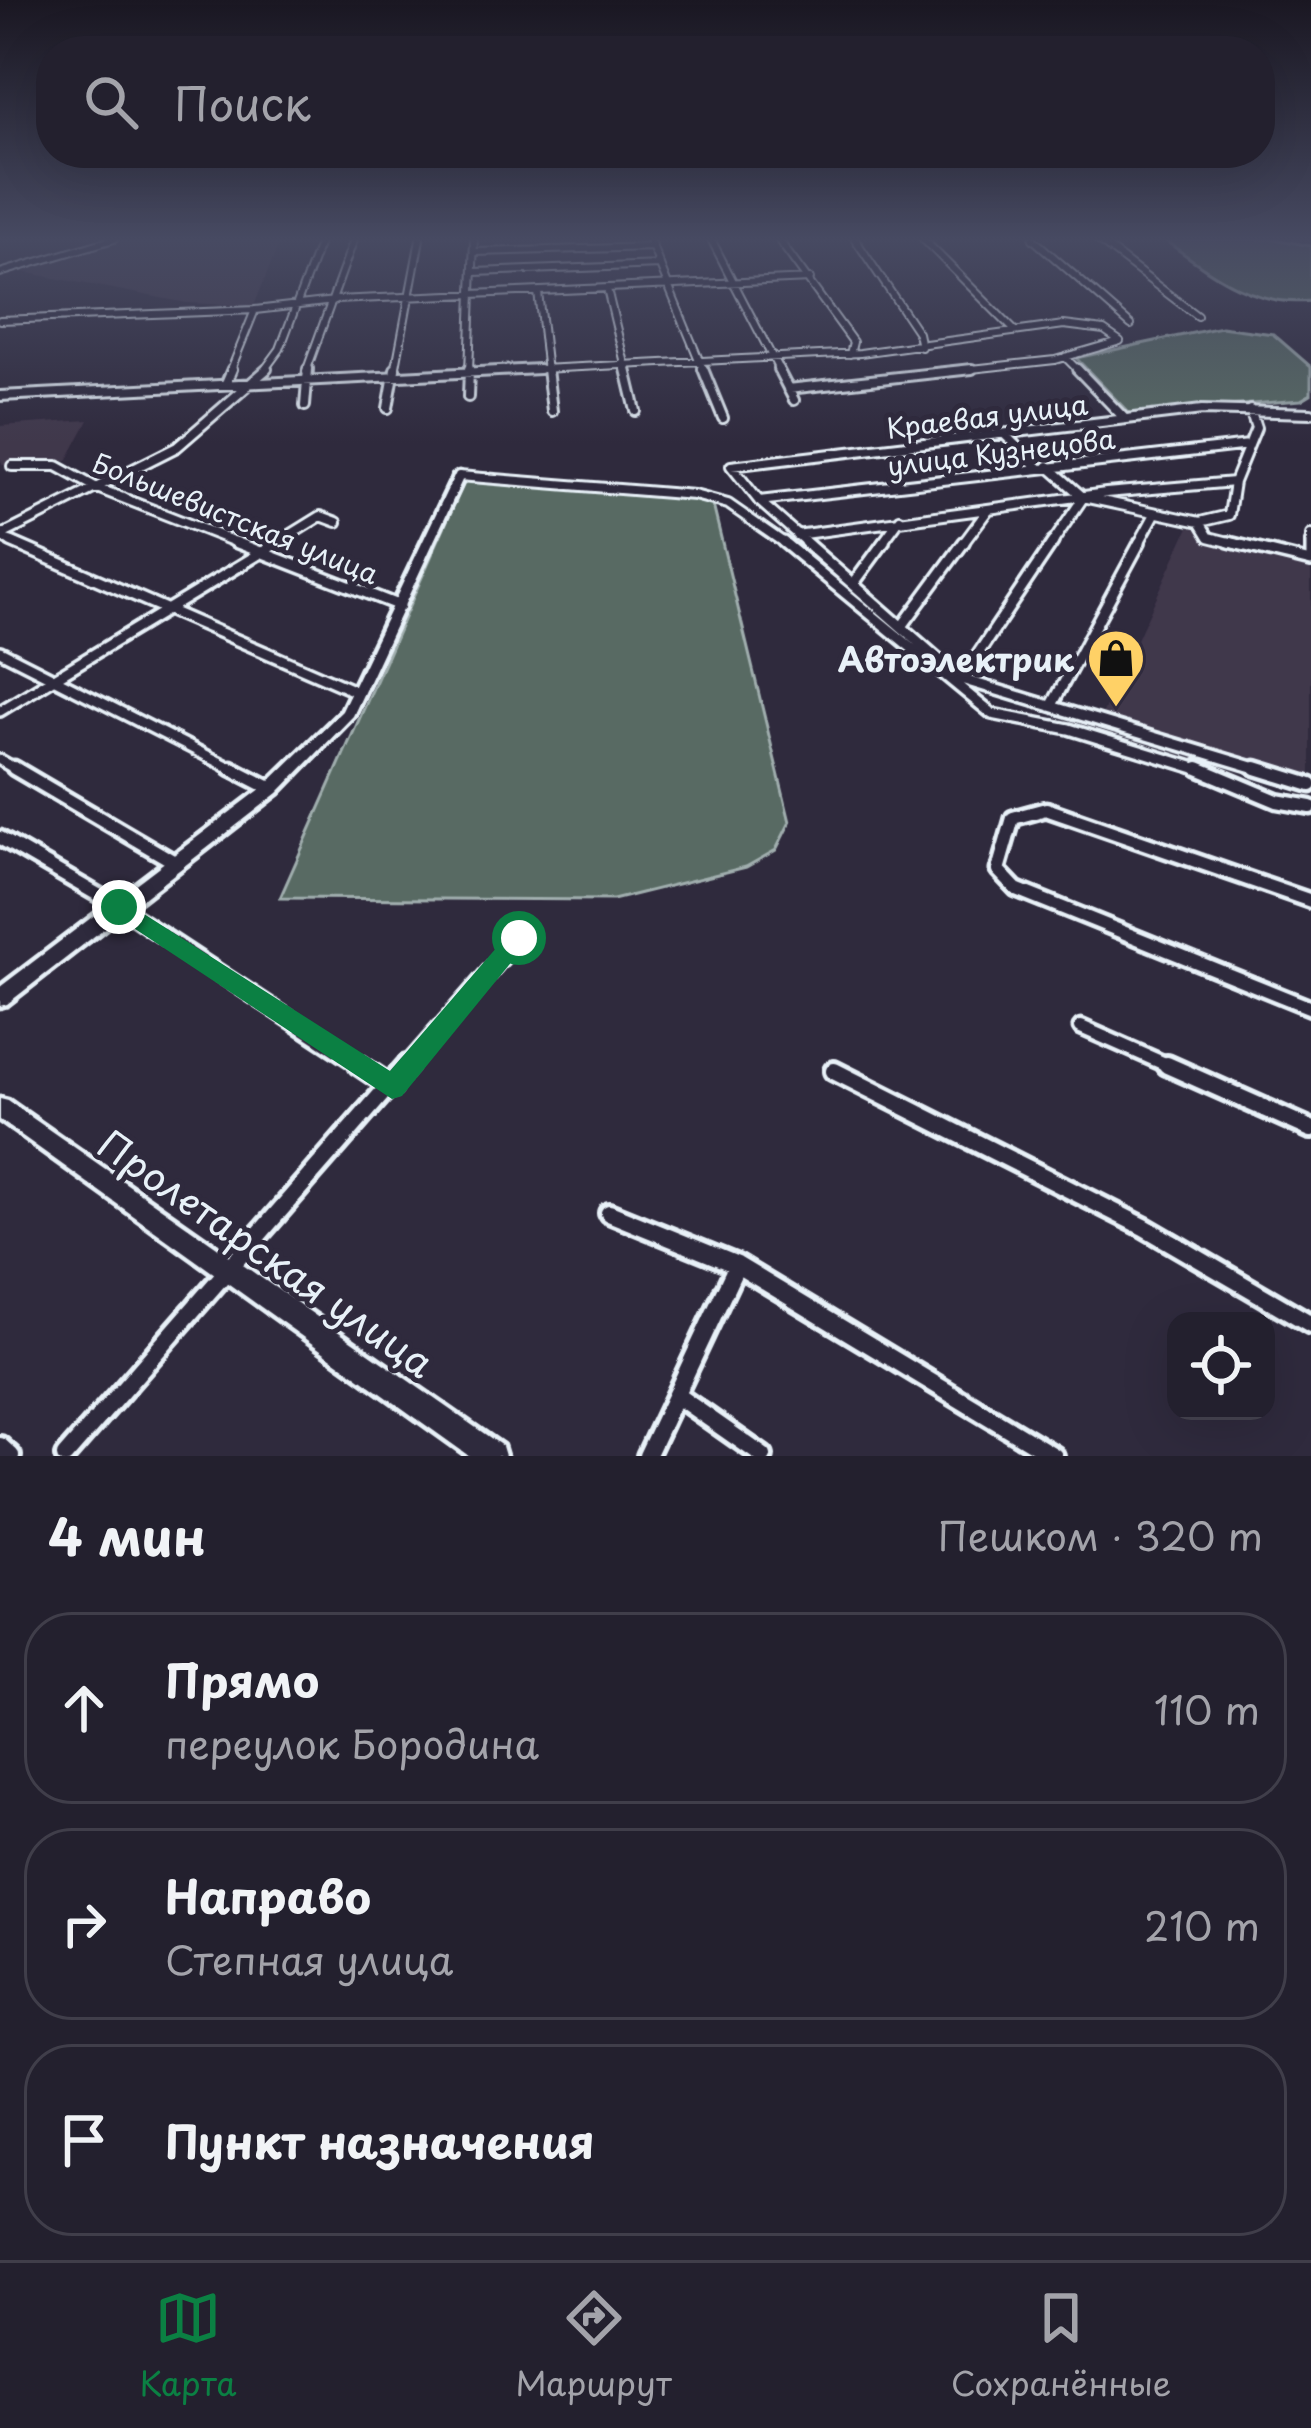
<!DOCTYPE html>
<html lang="ru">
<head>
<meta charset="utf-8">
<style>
  :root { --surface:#23202e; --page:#2b2836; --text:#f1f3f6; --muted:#a3a3aa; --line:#403e4a; --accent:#0b8043 }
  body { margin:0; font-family:"Playpen Sans",sans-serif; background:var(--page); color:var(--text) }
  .controls { position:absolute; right:36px; bottom:36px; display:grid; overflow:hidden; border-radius:24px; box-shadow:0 12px 48px #0002 }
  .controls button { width:108px; height:108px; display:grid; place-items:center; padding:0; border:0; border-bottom:3px solid var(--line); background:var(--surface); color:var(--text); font:60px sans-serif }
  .stop { position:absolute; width:36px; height:36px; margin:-27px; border:9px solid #0b8043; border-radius:50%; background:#fff }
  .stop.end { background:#0b8043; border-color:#fff; box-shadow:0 3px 12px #0008 }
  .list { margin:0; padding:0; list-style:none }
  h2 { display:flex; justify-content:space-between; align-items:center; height:156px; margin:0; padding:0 48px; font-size:51px }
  h2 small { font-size:39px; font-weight:400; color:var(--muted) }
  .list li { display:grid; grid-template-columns:78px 1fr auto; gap:36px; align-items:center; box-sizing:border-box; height:192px; margin:0 24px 24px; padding:0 24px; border:3px solid var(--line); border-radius:48px }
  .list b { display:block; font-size:45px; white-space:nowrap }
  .list p { margin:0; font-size:39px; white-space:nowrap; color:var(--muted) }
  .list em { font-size:39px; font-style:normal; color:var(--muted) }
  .icon { flex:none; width:66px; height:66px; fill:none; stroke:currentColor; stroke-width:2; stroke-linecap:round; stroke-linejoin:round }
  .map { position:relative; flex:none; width:1311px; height:1456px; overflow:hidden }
  .search { position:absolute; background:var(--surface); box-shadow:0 12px 48px #0002; left:36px; right:36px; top:36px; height:132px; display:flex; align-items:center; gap:30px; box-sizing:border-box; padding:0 42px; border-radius:48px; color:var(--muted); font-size:45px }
  .sheet { height:804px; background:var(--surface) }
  nav { display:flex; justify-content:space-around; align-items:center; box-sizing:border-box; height:168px; border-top:3px solid var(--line); background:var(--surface); font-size:33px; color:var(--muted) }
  nav a { display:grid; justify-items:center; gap:6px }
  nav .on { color:var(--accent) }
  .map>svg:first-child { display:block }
</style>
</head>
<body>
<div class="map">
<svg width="1311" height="1456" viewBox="0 0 1311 1456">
  <rect width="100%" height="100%" fill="#2f2a3d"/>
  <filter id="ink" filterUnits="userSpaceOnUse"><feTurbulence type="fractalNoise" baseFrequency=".00833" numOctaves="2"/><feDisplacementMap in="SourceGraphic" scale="24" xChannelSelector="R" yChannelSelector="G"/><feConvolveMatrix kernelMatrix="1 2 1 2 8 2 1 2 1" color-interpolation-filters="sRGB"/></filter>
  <g filter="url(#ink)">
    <path fill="#41374c" d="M 120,239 L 281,239 L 254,306 L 187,303 L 23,272 Z
      M 89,420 L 67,461 L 3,465 L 0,459 L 0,426 Z
      M 1189,527 L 1311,557 L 1311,782 L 1101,717 Z"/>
    <path fill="#596b64" stroke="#a0aeae" stroke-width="3" d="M 1163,239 L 1275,239 L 1311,246 L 1311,301 C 1253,308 1208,271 1163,239 Z
      M 1221,327 L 1273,334 L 1311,367 L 1311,394 L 1301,400 L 1130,414 L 1076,358 Z
      M 465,480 L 712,501 L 790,822 L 776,850 L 746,867 L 613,900 L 280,898 Z"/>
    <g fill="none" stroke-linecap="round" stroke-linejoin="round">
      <defs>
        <path id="street-far4" d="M 649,239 L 704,372
          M 711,239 L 780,372
          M 778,239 L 853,342 L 850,354
          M 855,239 L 918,333 L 921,347
          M 923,239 L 1015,331
          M 1033,239 L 1131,325
          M 1096,239 L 1197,316
          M 474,252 L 653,247
          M 474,272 L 660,265
          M 0,273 L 114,239
          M 607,289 L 627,372
          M 538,292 L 547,372
          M 335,300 L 810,279
          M 255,310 L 334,301
          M 0,320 L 255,310 L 230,372
          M 1065,357 L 1080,372
          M 263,372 L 280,349 L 321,239
          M 306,372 L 354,239
          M 395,372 L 420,239
          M 469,372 L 474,239
          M 479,372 L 860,353 L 1064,325 L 1104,330 L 1120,341 L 1055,360 L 944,372"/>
        <path id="street-far3" d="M 547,369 L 552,411
          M 626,369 L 636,411
          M 703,369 L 723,418
          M 778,369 L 794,400
          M 1077,369 L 1125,419
          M 226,383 L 232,369
          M 788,389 L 972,369
          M 0,396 L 539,369
          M 468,397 L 469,369
          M 305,406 L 308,369
          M 388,408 L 395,369
          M 1004,434 L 1038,467
          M 12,466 L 57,466 L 97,488 L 243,545
          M 1048,466 L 1083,497 L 1200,522 L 1229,515 L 1234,482 L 1256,428 L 1250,410
          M 459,476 L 694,495 L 728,504 L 787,545
          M 759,501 L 1249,445
          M 1200,522 L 1209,537 L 1241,545
          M 796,535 L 1106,493 L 1234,482
          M 1311,535 L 1311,545
          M 0,536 L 177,447 L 267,369
          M 0,537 L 18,545
          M 274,545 L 321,516 L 337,522
          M 809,545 L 759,501 L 731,466 L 1202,410 L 1311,413
          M 881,545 L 900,519
          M 962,545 L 988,510
          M 1051,545 L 1083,498
          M 1138,545 L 1155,514"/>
        <path id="street-far2" d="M 11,542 L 357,692
          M 235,542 L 400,606
          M 783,542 L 992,714 L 1069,729 L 1205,771
          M 805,542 L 961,679 L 1266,771
          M 1229,542 L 1311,562
          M 1311,542 L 1311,556
          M 854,583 L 884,542
          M 903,625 L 964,542
          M 0,651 L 237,771
          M 961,679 L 1053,542
          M 1052,705 L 1140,542
          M 0,711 L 279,542
          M 0,760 L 19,771"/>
        <path id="street-far1" d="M 14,768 L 176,863
          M 231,768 L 272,789
          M 1198,768 L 1277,801 L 1311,807
          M 1256,768 L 1311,785
          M 0,838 L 119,907 L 364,1068
          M 1311,901 L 1046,809 L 1013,818 L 998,870 L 1016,889 L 1311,1008
          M 1081,1027 L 1174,1068
          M 405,1068 L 519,938"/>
        <path id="street" d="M 359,1065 L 392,1087
          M 1167,1065 L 1311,1129
          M 834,1071 L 1144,1227 L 1311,1324
          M 609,1213 L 737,1265 L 1054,1456
          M 676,1395 L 763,1456
          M 0,1446 L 11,1456
          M 65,1456 L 407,1065
          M 647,1456 L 737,1265"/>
        <path id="secondary" d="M 459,473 L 464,476 L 353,716 L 278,793 L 7,1004 L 0,1006 L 0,987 L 266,785 L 342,711 L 454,476 Z
          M 0,1099 L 8,1101 L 502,1446 L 505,1456 L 469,1456 L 0,1120 Z"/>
      </defs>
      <use href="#street-far4" stroke="#e8f1f8" stroke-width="10"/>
      <use href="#street-far3" stroke="#e8f1f8" stroke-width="14"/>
      <use href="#street-far2" stroke="#e8f1f8" stroke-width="16"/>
      <use href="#street-far1" stroke="#e8f1f8" stroke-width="21"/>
      <use href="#street" stroke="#e8f1f8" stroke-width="26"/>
      <use href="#secondary" stroke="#e8f1f8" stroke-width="9"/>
      <use href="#street-far4" stroke="#2f2a3d" stroke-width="6"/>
      <use href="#street-far3" stroke="#2f2a3d" stroke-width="8"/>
      <use href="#street-far2" stroke="#2f2a3d" stroke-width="9"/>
      <use href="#street-far1" stroke="#2f2a3d" stroke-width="12"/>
      <use href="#street" stroke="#2f2a3d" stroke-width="16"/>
      <use href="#secondary" fill="#2f2a3d" fill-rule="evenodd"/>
    </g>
  </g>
  <linearGradient id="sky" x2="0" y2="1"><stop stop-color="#1a1722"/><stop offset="0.54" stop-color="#474a62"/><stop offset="1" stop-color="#474a62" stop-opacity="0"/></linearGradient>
  <rect width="1311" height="443" fill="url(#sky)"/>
  <path fill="#0b8043" d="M 119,898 L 390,1071 L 510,932 L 527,932 L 531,938 L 402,1096 L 392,1099 L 111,913 L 111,901 Z"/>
  <defs>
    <symbol id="shop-pin" viewBox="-11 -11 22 30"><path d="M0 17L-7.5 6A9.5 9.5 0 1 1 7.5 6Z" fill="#ffd166" stroke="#2f2a3d"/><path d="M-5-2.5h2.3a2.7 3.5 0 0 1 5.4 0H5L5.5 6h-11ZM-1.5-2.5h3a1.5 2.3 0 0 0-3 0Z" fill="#111"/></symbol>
  </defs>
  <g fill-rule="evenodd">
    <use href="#shop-pin" x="1083" y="625" width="66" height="90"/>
  </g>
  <g text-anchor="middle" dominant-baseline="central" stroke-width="10" stroke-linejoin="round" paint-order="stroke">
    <g font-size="27" fill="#e8f1f8" stroke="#2f2a3d">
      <text transform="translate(987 415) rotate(-7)">Краевая улица</text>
      <text transform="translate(1001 451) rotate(-7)">улица Кузнецова</text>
      <text transform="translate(236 517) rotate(22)">Большевистская улица</text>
    </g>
    <g font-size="33" font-weight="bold" fill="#e8f1f8" stroke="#2f2a3d" text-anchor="end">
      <text x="1074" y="658">Автоэлектрик</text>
    </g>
    <g font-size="39" fill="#e8f1f8" stroke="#2f2a3d">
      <text transform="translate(267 1252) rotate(35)">Пролетарская улица</text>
    </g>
  </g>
</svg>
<div class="controls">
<button><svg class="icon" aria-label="locate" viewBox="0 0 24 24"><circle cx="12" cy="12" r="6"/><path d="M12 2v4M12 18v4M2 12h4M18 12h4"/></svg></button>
</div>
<div class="stop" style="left:519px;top:938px"></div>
<div class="stop end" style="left:119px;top:907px"></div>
<div class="search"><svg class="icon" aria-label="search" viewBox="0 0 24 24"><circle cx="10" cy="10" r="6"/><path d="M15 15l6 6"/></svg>Поиск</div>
</div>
<section class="sheet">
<h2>4 мин<small>Пешком · 320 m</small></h2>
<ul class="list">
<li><svg class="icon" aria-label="ahead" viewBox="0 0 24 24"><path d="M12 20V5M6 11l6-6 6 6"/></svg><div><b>Прямо</b><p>переулок Бородина</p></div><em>110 m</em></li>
<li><svg class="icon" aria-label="right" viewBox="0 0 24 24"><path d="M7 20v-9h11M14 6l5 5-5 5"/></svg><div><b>Направо</b><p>Степная улица</p></div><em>210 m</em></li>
<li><svg class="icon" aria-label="arrive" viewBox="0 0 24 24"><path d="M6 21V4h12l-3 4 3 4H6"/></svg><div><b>Пункт назначения</b></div></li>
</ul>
</section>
<nav>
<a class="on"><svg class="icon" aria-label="map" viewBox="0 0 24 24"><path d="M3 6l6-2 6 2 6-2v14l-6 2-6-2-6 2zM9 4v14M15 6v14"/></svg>Карта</a>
<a><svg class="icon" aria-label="directions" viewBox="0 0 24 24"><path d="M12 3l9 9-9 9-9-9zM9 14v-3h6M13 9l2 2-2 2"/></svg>Маршрут</a>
<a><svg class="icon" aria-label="saved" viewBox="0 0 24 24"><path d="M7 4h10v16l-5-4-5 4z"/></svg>Сохранённые</a>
</nav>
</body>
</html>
